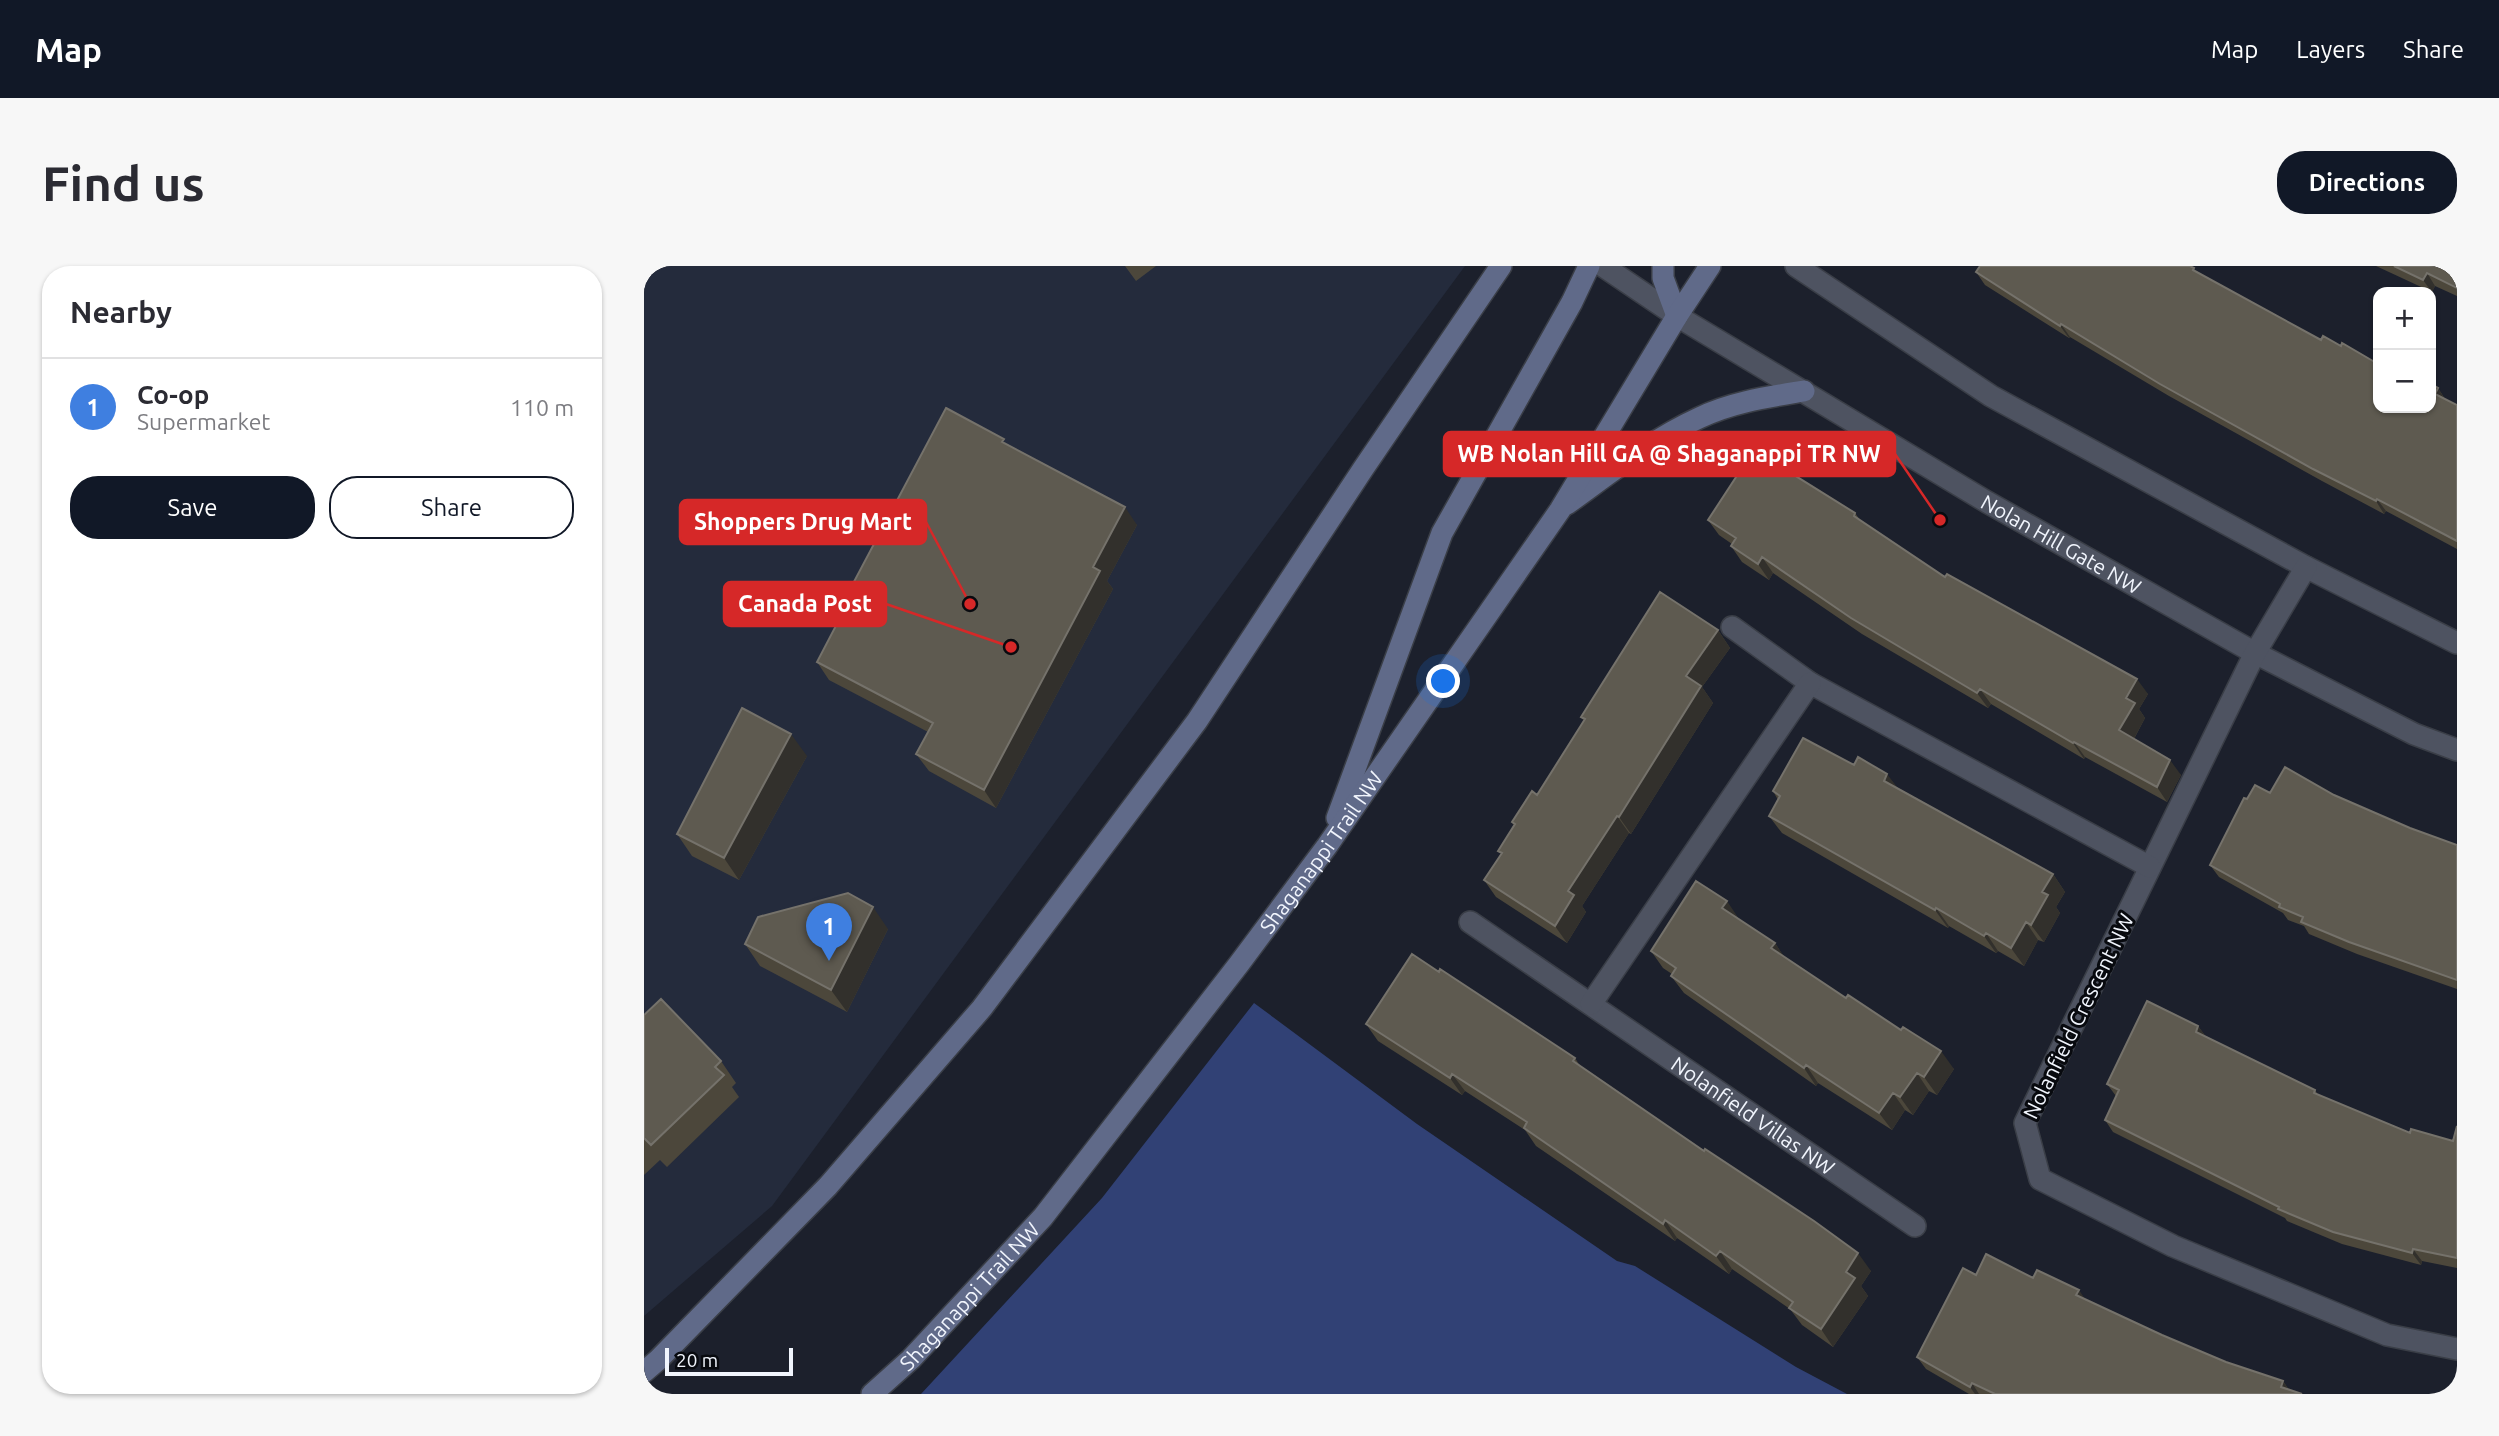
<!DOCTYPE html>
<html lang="en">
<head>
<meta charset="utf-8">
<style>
  :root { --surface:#fff; --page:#f7f7f7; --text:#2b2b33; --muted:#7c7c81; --line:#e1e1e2; --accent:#111827 }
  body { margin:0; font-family:Ubuntu,sans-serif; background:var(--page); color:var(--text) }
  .controls { position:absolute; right:21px; top:21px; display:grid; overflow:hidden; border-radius:14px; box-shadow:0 2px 5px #0004 }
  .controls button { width:63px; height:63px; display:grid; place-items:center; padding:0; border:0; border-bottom:2px solid var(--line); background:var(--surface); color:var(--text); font:35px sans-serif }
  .scale { position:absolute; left:21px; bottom:18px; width:128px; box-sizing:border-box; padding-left:7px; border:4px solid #f1f5fd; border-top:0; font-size:19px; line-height:24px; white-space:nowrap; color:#f1f5fd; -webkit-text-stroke:5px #080a0f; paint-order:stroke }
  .you { position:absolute; left:800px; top:416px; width:24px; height:24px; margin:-18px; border:5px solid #fff; border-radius:50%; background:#1a73e8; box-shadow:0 0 0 10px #1a73e833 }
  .badge { display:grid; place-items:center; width:46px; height:46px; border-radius:50%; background:var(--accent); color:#fff; font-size:23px; font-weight:700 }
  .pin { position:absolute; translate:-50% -58px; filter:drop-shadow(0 2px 4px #0008) }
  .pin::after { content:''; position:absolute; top:37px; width:24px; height:21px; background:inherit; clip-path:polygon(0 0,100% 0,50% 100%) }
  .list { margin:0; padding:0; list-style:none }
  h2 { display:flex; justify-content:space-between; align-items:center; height:91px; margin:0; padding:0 28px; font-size:30px }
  h2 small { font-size:23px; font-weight:400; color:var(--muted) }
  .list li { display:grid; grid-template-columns:46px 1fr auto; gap:21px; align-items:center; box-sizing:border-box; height:98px; padding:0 28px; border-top:2px solid var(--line) }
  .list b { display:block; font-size:26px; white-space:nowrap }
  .list p { margin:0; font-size:23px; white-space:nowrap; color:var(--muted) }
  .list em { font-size:23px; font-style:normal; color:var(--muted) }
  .actions { display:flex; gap:14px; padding:21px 28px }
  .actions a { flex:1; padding:16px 0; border:2px solid var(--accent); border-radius:28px; text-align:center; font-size:24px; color:var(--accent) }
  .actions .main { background:var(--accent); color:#fff }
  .map { position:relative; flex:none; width:1813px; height:1128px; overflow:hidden; border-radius:28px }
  header { display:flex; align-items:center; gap:42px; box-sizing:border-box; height:98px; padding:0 35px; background:var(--accent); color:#fff }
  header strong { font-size:33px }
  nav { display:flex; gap:38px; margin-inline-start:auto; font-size:24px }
  .intro { display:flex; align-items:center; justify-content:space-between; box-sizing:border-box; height:168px; padding:0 42px }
  h1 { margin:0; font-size:49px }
  .button { padding:18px 32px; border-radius:28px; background:var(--accent); color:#fff; font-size:24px; font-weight:700 }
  main { display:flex; gap:42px; padding:0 42px }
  aside { flex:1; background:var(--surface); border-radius:28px; box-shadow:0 2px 5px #0004 }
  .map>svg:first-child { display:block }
</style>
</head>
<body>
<header>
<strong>Map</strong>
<nav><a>Map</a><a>Layers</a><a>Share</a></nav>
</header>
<div class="intro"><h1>Find us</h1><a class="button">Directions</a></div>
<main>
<aside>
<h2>Nearby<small></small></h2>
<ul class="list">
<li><span class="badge" style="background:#3f7fe0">1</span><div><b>Co-op</b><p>Supermarket</p></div><em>110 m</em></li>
</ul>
<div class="actions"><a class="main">Save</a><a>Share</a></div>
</aside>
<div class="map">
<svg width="1813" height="1128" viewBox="0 0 1813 1128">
  <rect width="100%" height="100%" fill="#1c202c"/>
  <path fill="#242b3c" d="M 0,0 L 821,0 L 128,940 L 0,1050 Z"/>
  <path fill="#314175" d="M 610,737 L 773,858 L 973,995 L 991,1000 L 1152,1101 L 1203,1128 L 277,1128 L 458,932 Z"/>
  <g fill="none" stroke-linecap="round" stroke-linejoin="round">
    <defs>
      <g id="minor">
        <path id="s1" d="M 959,0 L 1033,50 L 1343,236 L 1611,387 L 1770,468 L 1813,484"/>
        <path d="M 1152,0 L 1347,130 L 1662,301 L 1813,377"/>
        <path d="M 1662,301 L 1611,387 L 1381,857 L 1396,913 L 1529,980 L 1743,1069 L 1813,1083"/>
        <path d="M 1088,361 L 1166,417 L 1506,601"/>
        <path id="s2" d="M 826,656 L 1271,960"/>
        <path d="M 947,738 L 1166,417"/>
      </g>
      <g id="secondary">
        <path d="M 1019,0 L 1019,12 L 1033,50"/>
        <path d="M 923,238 C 965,208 1007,174 1055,152 C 1088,136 1124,131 1160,125"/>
        <path d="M 693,552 L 798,267 L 928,36 L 945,0"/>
        <path d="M 0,1106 L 14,1094 L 184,920 L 338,742 L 553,455 L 719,203 L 857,0"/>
        <path id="s3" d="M 228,1128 L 267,1093 L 399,951 L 595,698 L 683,580 L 916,244 L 1033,50 L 1066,0"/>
      </g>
    </defs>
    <use href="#minor" stroke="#3a3e47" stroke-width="24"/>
    <use href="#secondary" stroke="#3a3e47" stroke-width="24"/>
    <use href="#minor" stroke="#4e5361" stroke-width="21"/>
    <use href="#secondary" stroke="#606a89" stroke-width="21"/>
  </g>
  <path fill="#4c473b" d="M 481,0 L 512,0 L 492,15 Z
    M 1732,0 L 1813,0 L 1813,30 L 1791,20 L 1788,26 Z
    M 1332,6 L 1552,6 L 1734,142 L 1794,122 L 1801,133 L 1813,139 L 1813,283 L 1742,245 L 1740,248 L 1678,215 L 1525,130 L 1426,71 L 1425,72 L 1341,19 Z
    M 365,180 L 493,259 L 463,315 L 469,323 L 352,542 L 285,505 L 272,488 L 284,466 L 185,414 L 173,396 L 207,332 L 204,327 Z
    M 1106,208 L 1211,247 L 1216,254 L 1301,311 L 1504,428 L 1495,443 L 1501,452 L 1490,473 L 1537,509 L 1523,536 L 1441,491 L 1440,493 L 1347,438 L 1344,442 L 1218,368 L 1129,307 L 1125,314 L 1098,296 L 1087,280 L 1088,278 L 1075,269 L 1064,254 Z
    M 1074,364 L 1086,382 L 1058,421 L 1069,437 L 987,568 L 985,567 L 938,640 L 942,646 L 923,677 L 852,631 L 840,614 L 857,588 L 854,585 L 870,560 L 868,556 L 893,529 L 940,455 L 937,451 Z
    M 163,490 L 95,614 L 48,590 L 33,568 Z
    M 1254,522 L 1409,608 L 1421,626 L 1412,641 L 1416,647 L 1400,676 L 1394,674 L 1380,700 L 1354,685 L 1352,687 L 1305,660 L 1304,662 L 1138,567 L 1125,550 L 1134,534 L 1129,525 Z
    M 1626,527 L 1690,529 L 1766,562 L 1813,579 L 1813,723 L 1713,688 L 1665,668 L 1660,660 L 1644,654 L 1639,647 L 1575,611 L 1566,599 L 1603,533 Z
    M 1095,653 L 1131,677 L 1140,691 L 1310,803 L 1293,829 L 1285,825 L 1269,849 L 1261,844 L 1248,864 L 1174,817 L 1172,820 L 1040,727 L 1027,710 L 1028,708 L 1019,702 L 1007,685 Z
    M 244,663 L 203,746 L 116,700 L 101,678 Z
    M 795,706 L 931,792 L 936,800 L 1227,1005 L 1217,1020 L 1224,1030 L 1189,1081 L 1158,1059 L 1146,1043 L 1088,1003 L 1085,1008 L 1033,972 L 1031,975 L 892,880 L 881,864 L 821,825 L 818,829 L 734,775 L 722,758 Z
    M 0,749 L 77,795 L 92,817 L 88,821 L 95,831 L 23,901 L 16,894 L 0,909 Z
    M 1554,760 L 1562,771 L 1671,824 L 1674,829 L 1766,867 L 1809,875 L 1813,860 L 1813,1002 L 1778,995 L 1777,999 L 1698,978 L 1643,955 L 1641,952 L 1469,866 L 1461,854 L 1472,830 L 1463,818 Z
    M 1332,1009 L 1389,1012 L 1441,1033 L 1518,1069 L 1582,1096 L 1639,1115 L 1645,1124 L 1658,1128 L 1325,1128 L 1282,1103 L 1273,1091 Z"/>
  <path fill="#32302c" d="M 1783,7 L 1791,20 L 1788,26 L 1779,14 Z
    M 1417,58 L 1426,71 L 1425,72 L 1416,60 Z
    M 1794,122 L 1802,135 L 1791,128 Z
    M 1733,233 L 1742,245 L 1740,248 L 1732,235 Z
    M 481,241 L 493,259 L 463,315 L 469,323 L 352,542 L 340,524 L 449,301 Z
    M 1118,291 L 1129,307 L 1125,314 L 1114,298 Z
    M 1074,364 L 1086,382 L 1058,421 L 1069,437 L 987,568 L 975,551 L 1042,410 Z
    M 1493,413 L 1504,428 L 1495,443 L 1501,452 L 1486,480 L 1475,464 L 1482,432 Z
    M 1336,423 L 1347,438 L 1344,442 L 1333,427 Z
    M 147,468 L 163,490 L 95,614 L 80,592 Z
    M 1430,476 L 1441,491 L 1440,493 L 1429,477 Z
    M 1526,494 L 1537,509 L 1523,536 L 1513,521 Z
    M 1243,508 L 1256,525 L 1240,515 Z
    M 973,550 L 985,567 L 938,640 L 942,646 L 923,677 L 911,660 L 924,625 Z
    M 1409,608 L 1421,626 L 1412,641 L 1416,647 L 1400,676 L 1387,659 L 1398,626 Z
    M 1083,635 L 1095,653 L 1078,642 Z
    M 229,641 L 244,663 L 203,746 L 187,724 Z
    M 1292,642 L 1305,660 L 1304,662 L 1291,644 Z
    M 1382,656 L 1394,674 L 1380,700 L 1367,682 Z
    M 1342,667 L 1354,685 L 1352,687 L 1340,670 Z
    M 1131,677 L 1143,695 L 1127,682 Z
    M 1554,760 L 1563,772 L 1552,766 Z
    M 1297,785 L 1310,803 L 1293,829 L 1280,811 Z
    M 1162,799 L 1174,817 L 1172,820 L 1160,802 Z
    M 1273,807 L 1285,825 L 1269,849 L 1256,831 Z
    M 808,808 L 821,825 L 818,829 L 806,812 Z
    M 1249,827 L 1261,844 L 1248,864 L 1235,847 Z
    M 1021,954 L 1033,972 L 1031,975 L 1019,958 Z
    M 1769,983 L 1778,995 L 1777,999 L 1768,987 Z
    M 1076,985 L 1088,1003 L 1085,1008 L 1072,990 Z
    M 1214,987 L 1227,1005 L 1217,1020 L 1224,1030 L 1189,1081 L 1177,1063 L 1202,1006 Z
    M 1435,1024 L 1443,1036 L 1432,1029 Z
    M 1639,1115 L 1647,1127 L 1637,1121 Z
    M 1328,1117 L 1335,1128 L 1331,1128 L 1326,1121 Z"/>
  <path fill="#5e5a50" stroke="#75726b" stroke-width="2" d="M 1336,0 L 1546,0 L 1550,2 L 1549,4 L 1677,74 L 1679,70 L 1697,80 L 1698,77 L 1734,98 L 1734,142 L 1787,142 L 1787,118 L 1794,122 L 1791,128 L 1813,139 L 1813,275 L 1733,233 L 1732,235 L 1669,203 L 1516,118 L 1417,58 L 1416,60 L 1332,6 Z
    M 1750,0 L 1813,0 L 1813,22 L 1783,7 L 1779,14 Z
    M 302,142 L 360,173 L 358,176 L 481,241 L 449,301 L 456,305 L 340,524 L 272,488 L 289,457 L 173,396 L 208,329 L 204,327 Z
    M 1118,189 L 1211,247 L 1210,250 L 1301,311 L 1303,308 L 1493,413 L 1482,432 L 1491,437 L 1475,464 L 1526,494 L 1513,521 L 1430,476 L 1429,477 L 1336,423 L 1333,427 L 1207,352 L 1118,291 L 1114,298 L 1087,280 L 1092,272 L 1064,254 L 1098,202 L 1106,208 Z
    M 1016,326 L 1074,364 L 1042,410 L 1057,420 L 975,551 L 973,550 L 924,625 L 930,629 L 911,660 L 840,614 L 858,587 L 854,585 L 871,558 L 868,556 L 888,525 L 893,529 L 941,453 L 937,451 Z
    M 98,442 L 147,468 L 80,592 L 33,568 Z
    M 1159,472 L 1210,499 L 1214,491 L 1243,508 L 1240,515 L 1409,608 L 1398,626 L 1404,629 L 1387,659 L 1382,656 L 1367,682 L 1342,667 L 1340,670 L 1292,642 L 1291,644 L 1125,550 L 1136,530 L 1129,525 Z
    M 1641,501 L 1690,529 L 1766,562 L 1813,579 L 1813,714 L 1705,676 L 1657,656 L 1659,651 L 1635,641 L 1636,638 L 1566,599 L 1600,532 L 1603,533 L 1611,519 L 1626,527 Z
    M 1052,615 L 1083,635 L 1078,642 L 1131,677 L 1127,682 L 1202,732 L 1204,729 L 1257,764 L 1259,761 L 1297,785 L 1280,811 L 1273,807 L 1256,831 L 1249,827 L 1235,847 L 1162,799 L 1160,802 L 1027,710 L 1032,702 L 1007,685 Z
    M 204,627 L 229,641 L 187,724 L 101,678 L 114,651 Z
    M 768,688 L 795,706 L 796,703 L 931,792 L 929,795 L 1060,885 L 1061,883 L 1170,955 L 1214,987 L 1202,1006 L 1211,1012 L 1177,1063 L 1145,1042 L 1149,1036 L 1076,985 L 1072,990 L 1021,954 L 1019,958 L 880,862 L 883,856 L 808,808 L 806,812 L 722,758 Z
    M 17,733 L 77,795 L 71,801 L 80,809 L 7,879 L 0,872 L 0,749 Z
    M 1503,735 L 1554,760 L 1552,766 L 1671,824 L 1670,827 L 1766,867 L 1767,863 L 1809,875 L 1813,860 L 1813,992 L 1769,983 L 1768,987 L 1689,966 L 1634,943 L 1635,941 L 1461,854 L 1475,824 L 1463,818 Z
    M 1342,988 L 1389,1012 L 1393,1004 L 1435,1024 L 1432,1029 L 1518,1069 L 1582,1096 L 1639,1115 L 1637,1121 L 1658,1128 L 1351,1128 L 1328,1117 L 1326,1121 L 1273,1091 L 1319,1002 L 1332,1009 Z"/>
  <g text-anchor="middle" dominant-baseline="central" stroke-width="6" stroke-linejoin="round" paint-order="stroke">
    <g font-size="21" fill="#f1f5fd" stroke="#080a0f">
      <text stroke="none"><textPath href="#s1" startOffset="536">Nolan Hill Gate NW</textPath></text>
      <text stroke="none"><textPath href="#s3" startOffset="705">Shaganappi Trail NW</textPath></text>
      <text transform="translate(1434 750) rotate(-64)">Nolanfield Crescent NW</text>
      <text stroke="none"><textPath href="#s2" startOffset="343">Nolanfield Villas NW</textPath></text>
      <text stroke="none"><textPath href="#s3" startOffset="138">Shaganappi Trail NW</textPath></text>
    </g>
  </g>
  <path fill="none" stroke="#d62828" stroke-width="2.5" d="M1296 254L1251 188M326 338L282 256M367 381L242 338"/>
  <g fill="#d62828" stroke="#080a0f" stroke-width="2.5">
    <circle cx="1296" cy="254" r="7"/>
    <circle cx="326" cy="338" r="7"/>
    <circle cx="367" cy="381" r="7"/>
  </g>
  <g fill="#d62828" stroke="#d62828" stroke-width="2.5">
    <rect x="800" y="166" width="451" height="44" rx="7"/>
    <rect x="36" y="234" width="246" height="44" rx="7"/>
    <rect x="80" y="316" width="162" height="44" rx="7"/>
  </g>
  <g font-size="23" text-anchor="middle" font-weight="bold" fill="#fff">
    <text x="1025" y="196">WB Nolan Hill GA @ Shaganappi TR NW</text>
    <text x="159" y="264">Shoppers Drug Mart</text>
    <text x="161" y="346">Canada Post</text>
  </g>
</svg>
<div class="controls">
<button>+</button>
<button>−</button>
</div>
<div class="scale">20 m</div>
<div class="you"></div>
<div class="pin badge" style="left:185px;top:695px;background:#3f7fe0">1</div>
</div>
</main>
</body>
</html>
